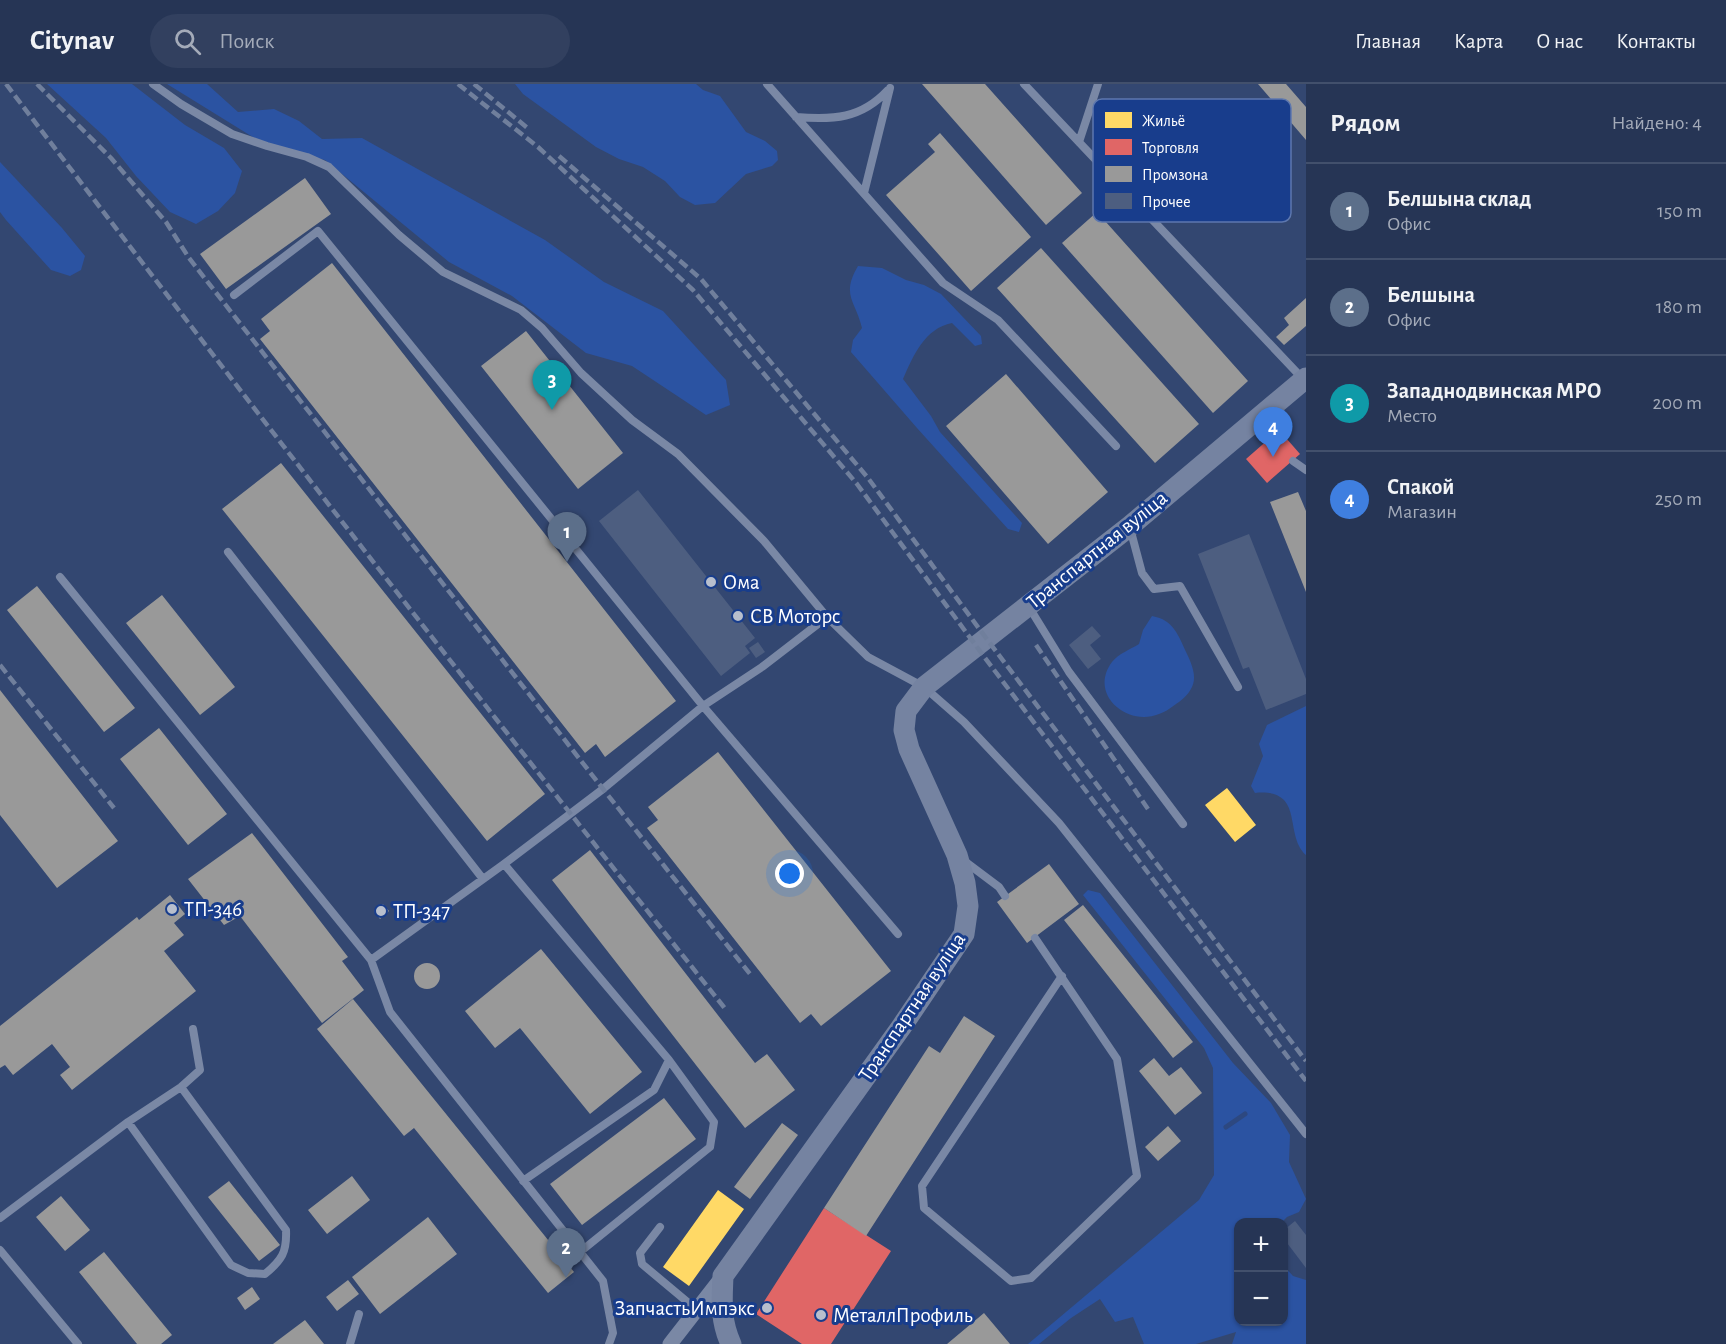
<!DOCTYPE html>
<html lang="ru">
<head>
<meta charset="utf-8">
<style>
  :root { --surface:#263555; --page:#32405f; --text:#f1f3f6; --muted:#a4abb9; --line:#42506c; --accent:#95b2f1 }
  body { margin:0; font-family:"Alegreya Sans",sans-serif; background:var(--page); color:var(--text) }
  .controls { position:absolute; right:18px; bottom:18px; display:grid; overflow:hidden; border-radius:12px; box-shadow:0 2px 4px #0004 }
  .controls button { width:54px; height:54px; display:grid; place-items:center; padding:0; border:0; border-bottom:2px solid var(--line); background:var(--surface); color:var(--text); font:30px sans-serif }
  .you { position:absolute; left:790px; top:790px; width:21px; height:21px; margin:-15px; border:4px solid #fff; border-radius:50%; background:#1a73e8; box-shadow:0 0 0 9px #1a73e833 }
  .badge { display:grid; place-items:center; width:39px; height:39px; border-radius:50%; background:var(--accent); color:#fff; font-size:20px; font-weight:700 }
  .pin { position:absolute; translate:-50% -50px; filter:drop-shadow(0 2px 3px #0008) }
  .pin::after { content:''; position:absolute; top:32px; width:21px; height:18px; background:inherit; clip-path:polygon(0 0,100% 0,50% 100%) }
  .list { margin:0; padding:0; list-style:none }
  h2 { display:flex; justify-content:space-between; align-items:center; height:78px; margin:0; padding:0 24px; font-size:26px }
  h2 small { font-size:20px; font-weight:400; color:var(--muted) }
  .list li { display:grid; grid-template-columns:39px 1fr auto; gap:18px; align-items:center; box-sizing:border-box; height:96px; padding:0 24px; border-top:2px solid var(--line) }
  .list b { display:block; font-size:22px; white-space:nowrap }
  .list p { margin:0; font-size:20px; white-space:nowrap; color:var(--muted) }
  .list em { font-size:20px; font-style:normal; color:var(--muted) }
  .icon { flex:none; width:33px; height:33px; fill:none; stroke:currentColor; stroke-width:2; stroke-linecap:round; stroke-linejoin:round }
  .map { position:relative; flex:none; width:1306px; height:1260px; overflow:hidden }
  header { display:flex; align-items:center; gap:36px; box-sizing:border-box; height:84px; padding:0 30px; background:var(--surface); border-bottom:2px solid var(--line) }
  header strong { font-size:28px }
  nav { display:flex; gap:33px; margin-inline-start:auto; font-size:21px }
  .search { width:420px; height:54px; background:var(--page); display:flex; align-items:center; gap:15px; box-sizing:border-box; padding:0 21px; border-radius:33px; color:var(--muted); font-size:22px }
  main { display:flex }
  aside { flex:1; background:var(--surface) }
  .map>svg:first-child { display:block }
</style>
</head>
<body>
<header>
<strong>Citynav</strong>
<div class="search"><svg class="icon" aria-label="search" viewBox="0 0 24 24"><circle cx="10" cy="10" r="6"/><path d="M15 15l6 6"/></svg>Поиск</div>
<nav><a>Главная</a><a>Карта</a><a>О нас</a><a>Контакты</a></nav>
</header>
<main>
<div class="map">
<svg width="1306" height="1260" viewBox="0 0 1306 1260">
  <rect width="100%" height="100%" fill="#334771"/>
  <path fill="#2b53a2" d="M 47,0 L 132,0 L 185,41 L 224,64 L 242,87 L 235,109 L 218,127 L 196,140 L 170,128 L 136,92 L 106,54 Z
    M 167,0 L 207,0 L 238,28 L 274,25 L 299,37 L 322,55 L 362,54 L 545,156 L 604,198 L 663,227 L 726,296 L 730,321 L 706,331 L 632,282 L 586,269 L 512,212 L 449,178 L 325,76 L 269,63 Z
    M 515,0 L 696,0 L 703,6 L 720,12 L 746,48 L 765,57 L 777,67 L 778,76 L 772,82 L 746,90 L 715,119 L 695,121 L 680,113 L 665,97 L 643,83 L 619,75 L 596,63 L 523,10 Z
    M 0,78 L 62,144 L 85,172 L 81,186 L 70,192 L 51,186 L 6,136 L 0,128 Z
    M 858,182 L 882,184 L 906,196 L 924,201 L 941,210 L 981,252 L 982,260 L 975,262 L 952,239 C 925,244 913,272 903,295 L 931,332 L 940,348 L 1022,439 L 1019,448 L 1008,445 L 917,344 L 851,268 L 853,256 L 862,244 C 855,216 841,211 858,182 Z
    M 1152,532 C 1174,536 1178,551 1187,570 C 1197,591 1198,603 1179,618 C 1173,622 1166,628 1159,630 C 1127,643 1088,610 1112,578 C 1118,570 1131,565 1139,560 L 1143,546 Z
    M 1306,622 L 1306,771 C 1283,750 1306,704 1255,709 L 1251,702 L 1263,672 L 1259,660 L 1267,641 Z
    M 1088,806 L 1100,809 L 1233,979 L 1271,1019 L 1290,1051 L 1289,1078 L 1306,1115 L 1299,1128 L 1287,1133 L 1282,1138 L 1238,1138 L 1238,1238 L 1284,1238 L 1284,1182 L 1293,1192 L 1306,1196 L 1306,1260 L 1232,1260 L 1236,1248 L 1196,1260 L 1144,1260 L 1133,1233 L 1115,1238 L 1100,1215 L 1071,1234 L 1039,1260 L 1028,1260 L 1199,1116 L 1214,1091 L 1213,984 L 1204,964 L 1083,811 Z"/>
  <path fill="#ffd966" d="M 1227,704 L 1256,741 L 1235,758 L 1205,721 Z
    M 718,1106 L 744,1125 L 689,1202 L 663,1183 Z"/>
  <path fill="#e06666" d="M 1279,346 L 1300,370 L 1267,399 L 1246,375 Z
    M 824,1124 L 891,1167 L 831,1260 L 802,1260 L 756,1230 Z"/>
  <path fill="#999" d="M 922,0 L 985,0 L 1082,109 L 1046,141 Z
    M 1258,0 L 1286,0 L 1306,23 L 1306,56 Z
    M 940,49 L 1031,153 L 971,207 L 886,111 L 935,68 L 928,60 Z
    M 305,94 L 331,130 L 226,205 L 200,170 Z
    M 1097,128 L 1248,297 L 1213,329 L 1062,159 Z
    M 1041,164 L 1199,340 L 1155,379 L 997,204 Z
    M 332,179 L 676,617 L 605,673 L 596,660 L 585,669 L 260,255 L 270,247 L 261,235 Z
    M 1306,214 L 1306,242 L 1284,261 L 1276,253 L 1289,241 L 1284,234 Z
    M 526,247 L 623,369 L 578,405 L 481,282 Z
    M 1006,290 L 1108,408 L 1048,460 L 946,342 Z
    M 281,379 L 545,710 L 487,757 L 222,425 Z
    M 1298,408 L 1306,427 L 1306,508 L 1270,418 Z
    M 37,502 L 135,624 L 104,648 L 7,526 Z
    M 162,511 L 235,603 L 200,631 L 126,539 Z
    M 0,606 L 118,757 L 57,804 L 0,731 Z
    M 159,644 L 227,730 L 188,761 L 120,675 Z
    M 718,668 L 891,887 L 821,942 L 811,930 L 800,939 L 647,744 L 658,736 L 648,723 Z
    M 252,749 L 348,873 L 342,877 L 364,906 L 322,939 L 240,832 L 224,841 L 188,795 Z
    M 590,766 L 755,979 L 767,970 L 795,1006 L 745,1044 L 552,796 Z
    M 1049,780 L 1079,820 L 1027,859 L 997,818 Z
    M 170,811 L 185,830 L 174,839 L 184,851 L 164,867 L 196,907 L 72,1006 L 60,991 L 70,983 L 52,960 L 13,991 L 5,981 L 0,984 L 0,942 L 137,833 L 139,836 Z
    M 383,820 L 389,827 L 380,835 L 374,827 Z
    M 1083,821 L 1193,958 L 1173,974 L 1064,836 Z
    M 541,865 L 642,988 L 590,1030 L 520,944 L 495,964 L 465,927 Z
    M414 892a13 13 0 1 1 26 0a13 13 0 1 1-26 0Z
    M 353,915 L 574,1188 L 548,1209 L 414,1044 L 404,1052 L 317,945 Z
    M 964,932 L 995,952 L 866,1152 L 824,1124 L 929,962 L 940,969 Z
    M 1154,974 L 1169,992 L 1181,983 L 1202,1009 L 1175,1031 L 1139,987 Z
    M 664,1014 L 696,1055 L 582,1141 L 550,1100 Z
    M 782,1039 L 798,1051 L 750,1115 L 734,1103 Z
    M 1168,1042 L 1181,1057 L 1158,1077 L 1145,1063 Z
    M 352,1092 L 370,1116 L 327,1150 L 308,1126 Z
    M 229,1097 L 280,1161 L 259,1177 L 208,1113 Z
    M 61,1112 L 90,1146 L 65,1167 L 36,1133 Z
    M 428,1133 L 457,1170 L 380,1230 L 352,1193 Z
    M 104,1168 L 172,1251 L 161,1260 L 137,1260 L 79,1188 Z
    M 348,1196 L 359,1210 L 337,1227 L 326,1213 Z
    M 252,1203 L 260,1215 L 245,1226 L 237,1214 Z
    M 984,1229 L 1010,1260 L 947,1260 Z
    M 305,1236 L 324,1260 L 273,1260 Z"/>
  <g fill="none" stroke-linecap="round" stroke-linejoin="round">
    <path stroke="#2d4880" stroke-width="5" d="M 1226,1043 L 1245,1030"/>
  </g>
  <path fill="#4d5e80" d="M 638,406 L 755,554 L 745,562 L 750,569 L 721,592 L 599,437 Z
    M 1249,450 L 1306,595 L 1306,610 L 1266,626 L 1249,583 L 1243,585 L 1198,470 Z
    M 1092,542 L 1101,552 L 1090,561 L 1101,575 L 1088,585 L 1069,561 Z
    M 758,558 L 765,568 L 756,574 L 749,564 Z
    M 1295,1137 L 1306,1151 L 1306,1184 L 1284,1155 L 1284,1146 Z"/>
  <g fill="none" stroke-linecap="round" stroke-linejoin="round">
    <path stroke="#7a88a5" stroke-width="8" d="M 153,0 L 181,20 L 232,50 L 267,62 L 307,73 L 329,83 L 399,151 L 443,188 L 521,226 L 542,244 L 581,289 L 632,336 L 678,370 L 764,457 L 827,533 L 868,573 L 924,603 L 964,638 L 1059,739 L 1306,1050
      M 767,0 L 943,199 L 998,236 L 1116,362
      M 1024,0 L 1303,295
      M 796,33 C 833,36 861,35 888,6
      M 1079,58 L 1098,0
      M 864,109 L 890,4
      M 234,211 L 318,147 L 703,622 L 898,850
      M 1259,336 L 1271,353
      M 1293,377 L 1306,386
      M 1130,444 L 1142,489 L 1154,505 L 1180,502 L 1238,603
      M 228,468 L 483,795
      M 60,493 L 371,876 L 390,928 L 603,1197 L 613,1249 L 609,1260
      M 1029,523 L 1069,588 L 1183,740
      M 963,776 L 999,803 L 1005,812
      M 1035,854 L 1117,975 L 1137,1092 L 1031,1194 L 1011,1197 L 924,1124 L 922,1102 L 1062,892
      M 371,876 L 504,780
      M 128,1038 L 231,1181 L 248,1189 L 265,1190 C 282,1176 287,1168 286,1146 L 181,1003
      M 523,1097 L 654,1006 L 669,976 L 504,780 L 603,705 L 703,622 L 762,583 L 827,533
      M 0,1134 L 128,1038 L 181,1003 L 200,986 L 193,945
      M 660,1143 L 640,1169 L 642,1180 L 697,1226
      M 0,1166 L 78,1260
      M 580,1168 L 710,1063 L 714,1038 L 669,976
      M 350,1260 L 359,1230"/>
    <path stroke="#7a88a5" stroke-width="15" d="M 670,1260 L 723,1192"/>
    <path stroke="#7583a1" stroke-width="21" d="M 731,1260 C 720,1236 722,1217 723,1192 L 902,942 L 964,850 L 968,822 L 965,799 L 957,771 L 909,665 L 904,646 L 906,627 L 924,603 L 1130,442 L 1306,294"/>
    <path stroke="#707f9c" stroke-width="4.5" stroke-dasharray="10 4.5" stroke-linecap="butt" d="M 6,0 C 243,312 483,621 727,927
      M 37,0 L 111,74 L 166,138 L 189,174 L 603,705 L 750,890
      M 458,0 L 538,63 L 693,206 L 857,400 L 985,574 L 1306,997
      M 474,0 L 530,46
      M 559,72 L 701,195 L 868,394 L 986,554 L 1306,977
      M 1036,561 L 1148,725
      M 0,581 L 114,724"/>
  </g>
  <g fill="#b8bfcd" stroke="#183d8c" stroke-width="2">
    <circle cx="711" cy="498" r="6"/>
    <circle cx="738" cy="532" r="6"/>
    <circle cx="172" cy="825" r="6"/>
    <circle cx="381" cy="827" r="6"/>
    <circle cx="767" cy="1224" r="6"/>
    <circle cx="821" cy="1231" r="6"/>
  </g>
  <g text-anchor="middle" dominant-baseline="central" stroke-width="6" stroke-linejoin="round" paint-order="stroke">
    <g font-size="21" fill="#fff" stroke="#183d8c">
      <text transform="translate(1097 466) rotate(-39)">Транспартная вуліца</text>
      <text transform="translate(912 923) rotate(-56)">Транспартная вуліца</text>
    </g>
    <g font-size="21" fill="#fff" stroke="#183d8c" text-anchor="start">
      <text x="723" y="498">Ома</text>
      <text x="750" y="532">СВ Моторс</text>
      <text x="184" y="825">ТП-346</text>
      <text x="393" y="827">ТП-347</text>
      <text x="755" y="1224" text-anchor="end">ЗапчастьИмпэкс</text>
      <text x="833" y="1231">МеталлПрофиль</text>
    </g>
  </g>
  <rect x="1093" y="15" width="198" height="123" rx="9" fill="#183d8c" stroke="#5d77ae" stroke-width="1.5"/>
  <rect x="1105" y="28" width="27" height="16" fill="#ffd966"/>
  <rect x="1105" y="55" width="27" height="16" fill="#e06666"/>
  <rect x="1105" y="82" width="27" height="16" fill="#999"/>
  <rect x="1105" y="109" width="27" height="16" fill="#4d5e80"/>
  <g font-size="16" fill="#fff">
    <text x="1142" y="42">Жильё</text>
    <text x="1142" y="69">Торговля</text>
    <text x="1142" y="96">Промзона</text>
    <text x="1142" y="123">Прочее</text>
  </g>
</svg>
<div class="controls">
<button>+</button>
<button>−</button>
</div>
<div class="you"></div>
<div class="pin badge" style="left:567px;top:478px;background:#5c6f8a">1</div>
<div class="pin badge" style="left:566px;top:1194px;background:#5c6f8a">2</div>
<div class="pin badge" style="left:552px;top:326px;background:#0f9aa8">3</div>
<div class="pin badge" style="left:1273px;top:373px;background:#3f7fe0">4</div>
</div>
<aside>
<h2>Рядом<small>Найдено: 4</small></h2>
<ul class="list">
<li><span class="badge" style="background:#5c6f8a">1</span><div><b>Белшына склад</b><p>Офис</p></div><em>150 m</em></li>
<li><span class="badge" style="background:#5c6f8a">2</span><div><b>Белшына</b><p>Офис</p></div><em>180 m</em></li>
<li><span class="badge" style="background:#0f9aa8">3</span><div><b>Западнодвинская МРО</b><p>Место</p></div><em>200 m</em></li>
<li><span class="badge" style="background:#3f7fe0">4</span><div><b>Спакой</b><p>Магазин</p></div><em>250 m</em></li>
</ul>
</aside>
</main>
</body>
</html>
